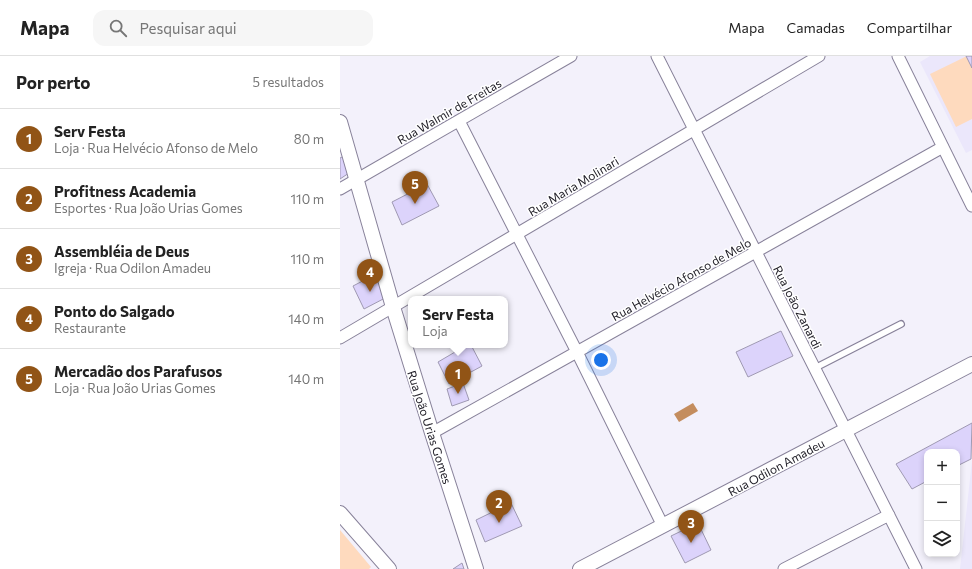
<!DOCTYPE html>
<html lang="pt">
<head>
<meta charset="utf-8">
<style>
  :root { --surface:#fff; --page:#f6f6f6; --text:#222; --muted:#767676; --line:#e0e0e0; --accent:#915416 }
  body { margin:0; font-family:Commissioner,sans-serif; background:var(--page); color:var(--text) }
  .controls { position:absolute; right:12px; bottom:12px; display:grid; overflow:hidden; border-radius:8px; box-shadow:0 2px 6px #0003 }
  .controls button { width:36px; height:36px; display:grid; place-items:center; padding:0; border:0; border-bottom:1px solid var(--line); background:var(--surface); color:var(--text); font:20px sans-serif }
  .you { position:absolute; left:261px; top:304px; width:14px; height:14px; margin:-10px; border:3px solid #fff; border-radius:50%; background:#1a73e8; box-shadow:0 0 0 6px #1a73e833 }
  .badge { display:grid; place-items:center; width:26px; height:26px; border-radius:50%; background:var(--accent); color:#fff; font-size:13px; font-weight:700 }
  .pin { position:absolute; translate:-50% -33px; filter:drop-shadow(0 1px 2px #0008) }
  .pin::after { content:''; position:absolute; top:21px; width:14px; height:12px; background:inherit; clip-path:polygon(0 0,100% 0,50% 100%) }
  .popup { position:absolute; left:68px; top:240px; width:100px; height:52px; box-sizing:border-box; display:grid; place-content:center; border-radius:8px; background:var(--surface); filter:drop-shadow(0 1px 3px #0005); font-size:13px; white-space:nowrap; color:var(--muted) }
  .popup b { font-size:15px; color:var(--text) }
  .popup::after { content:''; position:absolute; left:50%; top:100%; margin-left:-8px; border:8px solid transparent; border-top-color:var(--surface) }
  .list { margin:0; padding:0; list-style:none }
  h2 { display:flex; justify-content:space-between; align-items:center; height:52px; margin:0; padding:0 16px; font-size:17px }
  h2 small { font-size:13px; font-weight:400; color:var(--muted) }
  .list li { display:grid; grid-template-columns:26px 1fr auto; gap:12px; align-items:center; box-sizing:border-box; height:60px; padding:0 16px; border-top:1px solid var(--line) }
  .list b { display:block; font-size:15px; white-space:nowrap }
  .list p { margin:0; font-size:13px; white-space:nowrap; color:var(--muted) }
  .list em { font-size:13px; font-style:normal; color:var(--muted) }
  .icon { flex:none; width:22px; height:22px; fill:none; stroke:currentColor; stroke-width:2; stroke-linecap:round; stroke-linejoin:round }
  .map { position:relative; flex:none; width:632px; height:513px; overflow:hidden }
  header { display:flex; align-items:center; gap:24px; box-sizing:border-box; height:56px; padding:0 20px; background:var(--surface); border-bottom:1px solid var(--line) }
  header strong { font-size:19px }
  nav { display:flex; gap:22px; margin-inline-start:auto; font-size:14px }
  .search { width:280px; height:36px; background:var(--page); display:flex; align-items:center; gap:10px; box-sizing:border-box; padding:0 14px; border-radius:12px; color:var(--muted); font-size:15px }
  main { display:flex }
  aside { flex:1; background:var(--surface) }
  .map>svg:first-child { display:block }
</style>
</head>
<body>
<header>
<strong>Mapa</strong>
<div class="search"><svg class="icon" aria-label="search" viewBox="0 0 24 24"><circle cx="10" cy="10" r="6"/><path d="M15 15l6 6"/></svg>Pesquisar aqui</div>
<nav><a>Mapa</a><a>Camadas</a><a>Compartilhar</a></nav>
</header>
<main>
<aside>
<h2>Por perto<small>5 resultados</small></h2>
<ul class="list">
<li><span class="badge">1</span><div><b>Serv Festa</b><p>Loja · Rua Helvécio Afonso de Melo</p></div><em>80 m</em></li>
<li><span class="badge">2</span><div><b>Profitness Academia</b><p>Esportes · Rua João Urias Gomes</p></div><em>110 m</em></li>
<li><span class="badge">3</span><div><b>Assembléia de Deus</b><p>Igreja · Rua Odilon Amadeu</p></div><em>110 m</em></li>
<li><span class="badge">4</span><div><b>Ponto do Salgado</b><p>Restaurante</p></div><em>140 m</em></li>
<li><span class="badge">5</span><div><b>Mercadão dos Parafusos</b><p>Loja · Rua João Urias Gomes</p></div><em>140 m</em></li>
</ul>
</aside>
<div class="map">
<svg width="632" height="513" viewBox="0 0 632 513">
  <rect width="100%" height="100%" fill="#f3f1fb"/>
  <path fill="#ebe7fb" d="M 590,0 L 632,0 L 632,94 L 626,97 L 580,6 Z
    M 632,405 L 632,513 L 620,513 Z"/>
  <path fill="#fedabe" d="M 627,0 L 632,11 L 632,63 L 616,71 L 590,18 Z
    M 0,474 L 31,511 L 29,513 L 0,513 Z"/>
  <path fill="#c48d5e" d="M 353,347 L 358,355 L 339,366 L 334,358 Z"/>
  <path fill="#dcd3fb" stroke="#9f99b2" d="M 626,0 L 632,0 L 632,12 Z
    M 4,100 L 9,117 L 0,123 L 0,102 Z
    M 87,128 L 99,150 L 62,169 L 52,146 Z
    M 36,218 L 47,241 L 24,253 L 13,230 Z
    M 441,275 L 453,300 L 408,321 L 396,296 Z
    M 127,289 L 131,289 L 142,310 L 109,328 L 98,306 Z
    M 123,327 L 129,344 L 112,350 L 107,333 Z
    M 632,367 L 631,403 L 617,410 L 617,396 L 587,396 L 587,425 L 572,433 L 556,408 Z
    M 171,447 L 182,470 L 145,486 L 136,464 Z
    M 358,467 L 371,494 L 345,507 L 331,480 Z
    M 122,507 L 124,513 L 113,513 Z"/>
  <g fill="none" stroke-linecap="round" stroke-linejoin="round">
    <defs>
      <path id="service" d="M 475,312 L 561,268"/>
      <path id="minor" d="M 317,0 L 576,513
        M 558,0 L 632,150
        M 119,65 L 237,296 L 323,470
        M 0,133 L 231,0
        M 0,282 L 479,0
        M 92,377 L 603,91
        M 444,513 L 549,459"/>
      <path id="tertiary" d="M 0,66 L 53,251 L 92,377 L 136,513
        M 0,457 L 49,513
        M 240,513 L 632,308"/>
    </defs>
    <use href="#service" stroke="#88829a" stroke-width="8"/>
    <use href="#minor" stroke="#88829a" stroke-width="13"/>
    <use href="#tertiary" stroke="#88829a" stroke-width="16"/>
    <use href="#service" stroke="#fff" stroke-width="5.5"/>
    <use href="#minor" stroke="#fff" stroke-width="11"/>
    <use href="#tertiary" stroke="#fff" stroke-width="14"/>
  </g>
  <g text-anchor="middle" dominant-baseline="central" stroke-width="3" stroke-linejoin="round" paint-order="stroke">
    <g font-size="12" fill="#222029" stroke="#fff">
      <text transform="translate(109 55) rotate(-30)">Rua Walmir de Freitas</text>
      <text transform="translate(233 130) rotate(-31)">Rua Maria Molinari</text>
      <text transform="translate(341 223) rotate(-29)">Rua Helvécio Afonso de Melo</text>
      <text transform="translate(458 251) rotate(63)">Rua João Zanardi</text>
      <text transform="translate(90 371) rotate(72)">Rua João Urias Gomes</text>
      <text transform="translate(436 411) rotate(-28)">Rua Odilon Amadeu</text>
    </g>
  </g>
</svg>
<div class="controls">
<button>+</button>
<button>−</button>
<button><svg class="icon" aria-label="layers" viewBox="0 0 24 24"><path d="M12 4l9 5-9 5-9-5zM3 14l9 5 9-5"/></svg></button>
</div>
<div class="you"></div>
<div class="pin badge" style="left:118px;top:338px">1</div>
<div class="popup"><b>Serv Festa</b>Loja</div>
<div class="pin badge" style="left:159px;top:467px">2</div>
<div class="pin badge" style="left:351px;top:487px">3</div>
<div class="pin badge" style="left:30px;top:236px">4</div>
<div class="pin badge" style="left:75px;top:148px">5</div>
</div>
</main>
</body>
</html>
